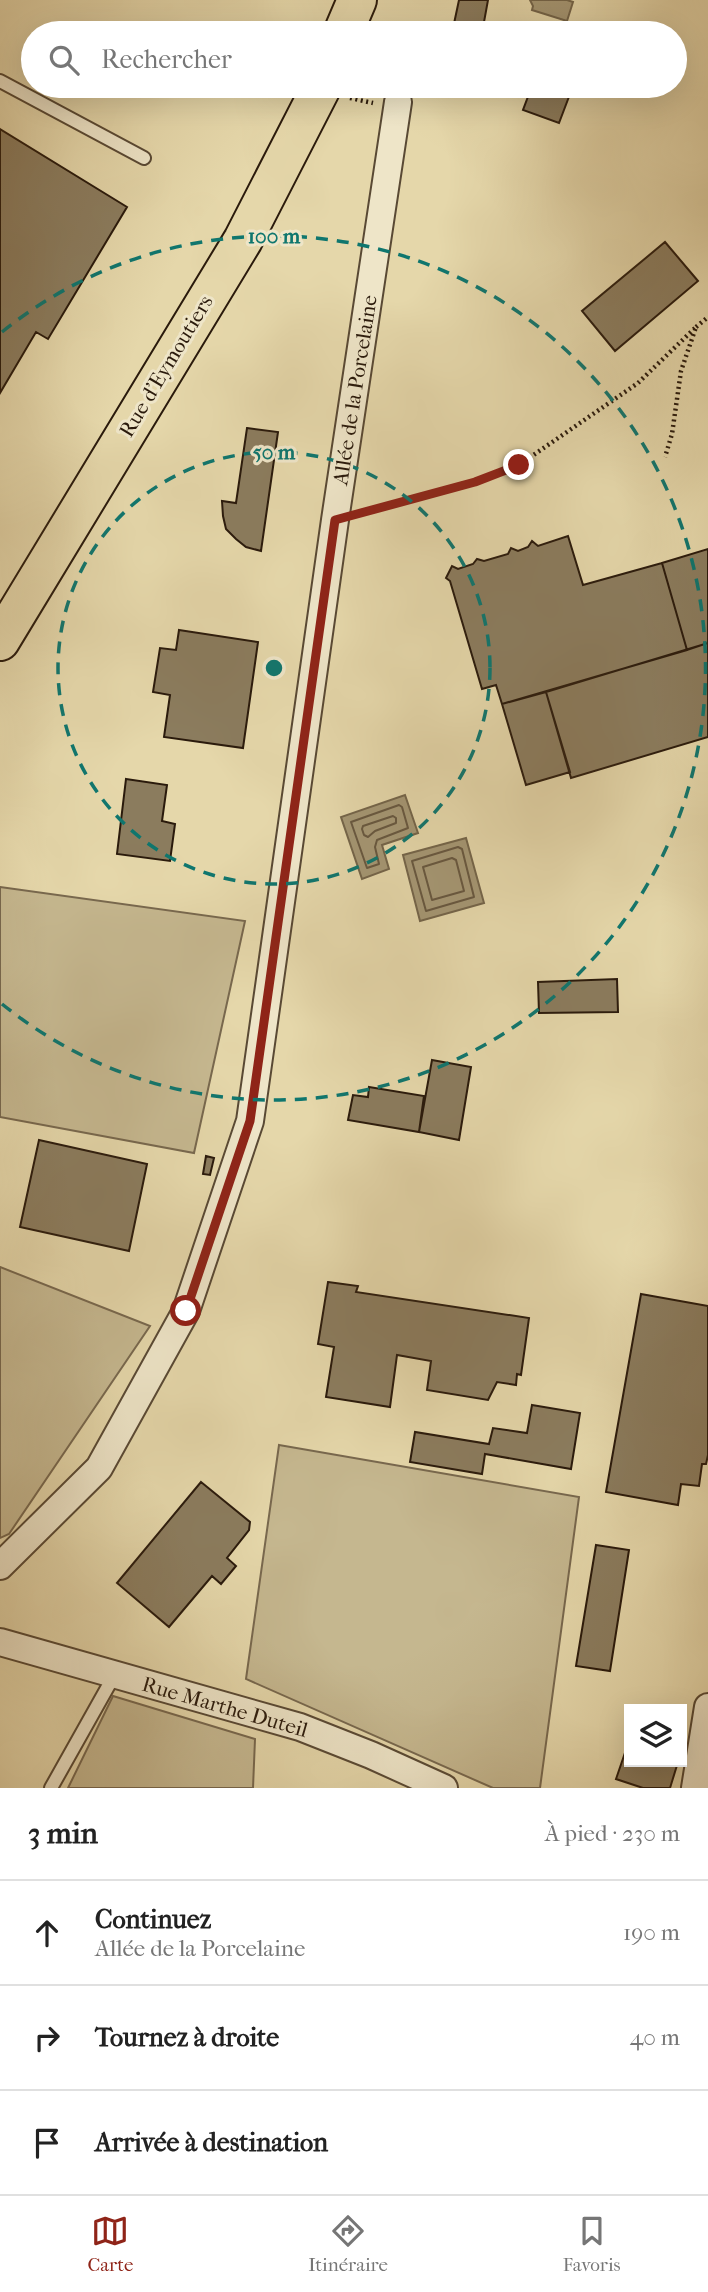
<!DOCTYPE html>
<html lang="fr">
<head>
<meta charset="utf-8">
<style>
  :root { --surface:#fff; --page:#f6f6f6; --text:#222; --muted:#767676; --line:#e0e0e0; --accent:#8f2418 }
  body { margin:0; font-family:"IM FELL French Canon",serif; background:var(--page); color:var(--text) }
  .controls { position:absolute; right:21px; bottom:21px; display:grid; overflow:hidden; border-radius:0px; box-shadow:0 7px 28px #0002 }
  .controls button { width:63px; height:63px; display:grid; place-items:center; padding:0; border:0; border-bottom:2px solid var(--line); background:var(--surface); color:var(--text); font:35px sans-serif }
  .stop { position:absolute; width:21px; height:21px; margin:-16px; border:5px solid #8f2418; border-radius:50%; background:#fff }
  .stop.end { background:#8f2418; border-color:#fff; box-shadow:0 2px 7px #0008 }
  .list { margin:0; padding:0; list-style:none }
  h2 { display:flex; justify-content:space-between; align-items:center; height:91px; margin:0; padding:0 28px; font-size:30px }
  h2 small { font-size:23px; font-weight:400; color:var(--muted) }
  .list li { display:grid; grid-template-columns:46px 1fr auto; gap:21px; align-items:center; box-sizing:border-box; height:105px; padding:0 28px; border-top:2px solid var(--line) }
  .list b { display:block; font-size:26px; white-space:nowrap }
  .list p { margin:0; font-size:23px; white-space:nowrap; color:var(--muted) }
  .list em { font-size:23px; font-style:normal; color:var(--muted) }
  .icon { flex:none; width:38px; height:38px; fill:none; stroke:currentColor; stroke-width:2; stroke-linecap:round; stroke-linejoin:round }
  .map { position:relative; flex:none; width:708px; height:1788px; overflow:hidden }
  .search { position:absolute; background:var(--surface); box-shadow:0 7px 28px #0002; left:21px; right:21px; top:21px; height:77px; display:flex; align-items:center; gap:18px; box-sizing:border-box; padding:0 24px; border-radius:38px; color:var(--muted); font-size:26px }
  .sheet { height:406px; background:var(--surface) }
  nav { display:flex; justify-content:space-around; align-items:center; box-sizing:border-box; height:98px; border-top:2px solid var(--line); background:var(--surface); font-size:19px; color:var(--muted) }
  nav a { display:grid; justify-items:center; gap:4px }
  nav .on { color:var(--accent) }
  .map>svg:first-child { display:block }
</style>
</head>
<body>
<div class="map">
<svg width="708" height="1788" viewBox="0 0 708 1788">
  <rect width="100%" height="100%" fill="#e5d7aa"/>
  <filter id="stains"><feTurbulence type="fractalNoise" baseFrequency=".00286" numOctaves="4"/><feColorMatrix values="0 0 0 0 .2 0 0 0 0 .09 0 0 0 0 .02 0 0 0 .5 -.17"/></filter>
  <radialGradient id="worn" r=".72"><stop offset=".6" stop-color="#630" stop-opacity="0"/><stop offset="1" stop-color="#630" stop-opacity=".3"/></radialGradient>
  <path fill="#c5b78f" stroke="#78684e" stroke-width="2" d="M 0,887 L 245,921 L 194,1153 L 0,1117 Z
    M 0,1267 L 150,1326 L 9,1534 L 0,1538 Z
    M 279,1445 L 579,1497 L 540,1788 L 493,1788 L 246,1679 Z
    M 113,1696 L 255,1739 L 253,1788 L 68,1788 Z"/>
  <path fill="#a59774" stroke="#74654a" stroke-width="2" d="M 530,0 L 567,0 L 573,2 L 567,21 L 532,10 L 533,6 Z
    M 405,795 L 418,833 L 382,845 L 389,869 L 362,879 L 341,817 Z
    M 466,838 L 484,903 L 420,921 L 403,855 Z"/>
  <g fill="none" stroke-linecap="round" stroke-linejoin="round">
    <path stroke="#685840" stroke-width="2" d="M 399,805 L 402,807 L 408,828 L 377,840 L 375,847 L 379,864 L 367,868 L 351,822 Z
      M 393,816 L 396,818 L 396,823 L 375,831 L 368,837 L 364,835 L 362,829 L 363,826 Z
      M 458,847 L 462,849 L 474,897 L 426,911 L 412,861 Z
      M 452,858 L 456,860 L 464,891 L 432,900 L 423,867 Z"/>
  </g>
  <path fill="#8b7c5e" stroke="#2a1a0c" stroke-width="2" d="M 459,0 L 488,0 L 482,33 L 452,33 Z
    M 532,86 L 573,86 L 559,123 L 523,110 Z
    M 0,129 L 127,207 L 48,339 L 36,332 L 0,393 Z
    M 665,242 L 698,281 L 615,351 L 582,311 Z
    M 247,428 L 278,432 L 261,551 L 246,547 L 236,539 L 226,529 L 223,516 L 222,501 L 236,503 Z
    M 568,536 L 583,585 L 662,563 L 687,650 L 502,704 L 496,685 L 482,689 L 450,581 L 446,578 L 452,566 L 458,569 L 473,564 L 477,559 L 484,561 L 508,554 L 511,548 L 518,551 L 528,547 L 532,541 L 538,546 Z
    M 708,549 L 708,643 L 687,650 L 662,563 Z
    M 179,630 L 258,642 L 243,748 L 164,737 L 170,695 L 153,692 L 160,648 L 176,650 Z
    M 708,643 L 708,737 L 571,778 L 546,692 Z
    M 546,692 L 570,772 L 526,785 L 502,704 Z
    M 126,779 L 167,785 L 162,821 L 175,824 L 170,861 L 117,854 Z
    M 617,979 L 618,1012 L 539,1013 L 538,982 Z
    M 432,1060 L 471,1067 L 459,1140 L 419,1132 Z
    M 369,1087 L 424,1096 L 419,1132 L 348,1120 L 353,1095 L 368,1097 Z
    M 39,1140 L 147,1164 L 129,1251 L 20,1227 Z
    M 206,1156 L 214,1158 L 210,1175 L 203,1174 Z
    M 328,1282 L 358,1286 L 356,1292 L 529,1318 L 521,1375 L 517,1374 L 516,1385 L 497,1382 L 488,1400 L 427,1390 L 431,1361 L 397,1355 L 390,1407 L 326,1397 L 334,1347 L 318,1344 Z
    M 641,1294 L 708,1306 L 708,1455 L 706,1464 L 702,1464 L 699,1486 L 681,1484 L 678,1505 L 606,1492 Z
    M 532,1405 L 580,1413 L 571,1469 L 485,1454 L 482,1474 L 410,1462 L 415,1432 L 489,1444 L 493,1428 L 527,1433 Z
    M 201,1482 L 250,1522 L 249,1530 L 227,1558 L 236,1566 L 221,1584 L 212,1576 L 169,1627 L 117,1583 Z
    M 596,1545 L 629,1550 L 610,1671 L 576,1666 Z
    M 629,1741 L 629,1762 L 678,1762 L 670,1788 L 643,1788 L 616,1779 Z"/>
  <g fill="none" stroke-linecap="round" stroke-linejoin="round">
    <defs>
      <path id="service" d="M 0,81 L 144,158
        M 51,1788 L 115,1674"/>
      <path id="minor" d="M 0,1566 L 99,1468 L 186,1311 L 250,1121 L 335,520 L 398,102
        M 0,1642 L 300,1727 L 371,1755 L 444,1788
        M 695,1788 L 708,1707"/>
      <path id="primary" d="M 343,33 L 357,0
        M 0,641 L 243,240 L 322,86"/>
    </defs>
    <use href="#service" stroke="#594934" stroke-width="16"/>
    <use href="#minor" stroke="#594934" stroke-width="30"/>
    <use href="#primary" stroke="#2a1a0c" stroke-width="42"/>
    <path stroke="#2a1a0c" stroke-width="4.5" stroke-dasharray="2 3.5" stroke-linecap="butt" d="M 350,98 L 373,103
      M 696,327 L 708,317
      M 363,513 L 475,482 L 519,465 L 638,383 L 696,327 L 681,371 L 672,434 L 665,457"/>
    <use href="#service" stroke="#eee5c8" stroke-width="12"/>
    <use href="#minor" stroke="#eee5c8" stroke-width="26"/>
    <use href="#primary" stroke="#e5d7aa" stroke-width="38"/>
  </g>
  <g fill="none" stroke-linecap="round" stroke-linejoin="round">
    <path stroke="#8f2418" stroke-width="9" d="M 186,1311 L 250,1121 L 335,520 L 475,482 L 519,465"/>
  </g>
  <g fill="none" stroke="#0f766e" stroke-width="3.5" stroke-dasharray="12 9">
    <circle cx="274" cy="668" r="216"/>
    <path d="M2 332A432 432 0 1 1 2 1004"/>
  </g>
  <g text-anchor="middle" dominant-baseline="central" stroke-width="6" stroke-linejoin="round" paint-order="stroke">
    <g font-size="21" fill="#2a1a0c" stroke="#eee5c8">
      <text transform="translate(166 366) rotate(-59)">Rue d'Eymoutiers</text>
      <text transform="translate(355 390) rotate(-81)">Allée de la Porcelaine</text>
      <text transform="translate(225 1707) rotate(16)">Rue Marthe Duteil</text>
    </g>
  </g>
  <circle cx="274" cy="668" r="10" fill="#0f766e" stroke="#eee5c8" stroke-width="3.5"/>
  <g font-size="21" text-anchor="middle" font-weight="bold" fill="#0f766e" stroke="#eee5c8" stroke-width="6" stroke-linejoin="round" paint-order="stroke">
    <text x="274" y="243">100 m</text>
    <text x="274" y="459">50 m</text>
  </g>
  <rect width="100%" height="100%" filter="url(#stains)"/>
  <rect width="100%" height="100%" fill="url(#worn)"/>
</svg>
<div class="controls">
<button><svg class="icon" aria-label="layers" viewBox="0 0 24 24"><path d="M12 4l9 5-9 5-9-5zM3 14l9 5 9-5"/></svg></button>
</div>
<div class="stop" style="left:186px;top:1311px"></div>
<div class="stop end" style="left:519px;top:465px"></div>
<div class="search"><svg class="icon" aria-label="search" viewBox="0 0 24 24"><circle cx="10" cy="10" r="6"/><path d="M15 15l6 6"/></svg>Rechercher</div>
</div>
<section class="sheet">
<h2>3 min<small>À pied · 230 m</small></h2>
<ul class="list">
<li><svg class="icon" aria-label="ahead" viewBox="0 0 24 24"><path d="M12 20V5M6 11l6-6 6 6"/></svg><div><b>Continuez</b><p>Allée de la Porcelaine</p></div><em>190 m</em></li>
<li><svg class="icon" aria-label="right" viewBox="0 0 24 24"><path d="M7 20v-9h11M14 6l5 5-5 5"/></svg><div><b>Tournez à droite</b></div><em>40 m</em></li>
<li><svg class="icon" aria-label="arrive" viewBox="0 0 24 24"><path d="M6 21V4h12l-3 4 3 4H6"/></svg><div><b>Arrivée à destination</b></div></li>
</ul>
</section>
<nav>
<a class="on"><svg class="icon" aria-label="map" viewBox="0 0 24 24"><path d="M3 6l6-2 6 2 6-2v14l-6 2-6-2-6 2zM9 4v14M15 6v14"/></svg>Carte</a>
<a><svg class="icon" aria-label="directions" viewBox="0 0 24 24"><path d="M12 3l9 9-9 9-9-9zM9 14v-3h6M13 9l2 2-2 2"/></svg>Itinéraire</a>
<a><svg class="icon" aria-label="saved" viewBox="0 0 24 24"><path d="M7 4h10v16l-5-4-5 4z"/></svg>Favoris</a>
</nav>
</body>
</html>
